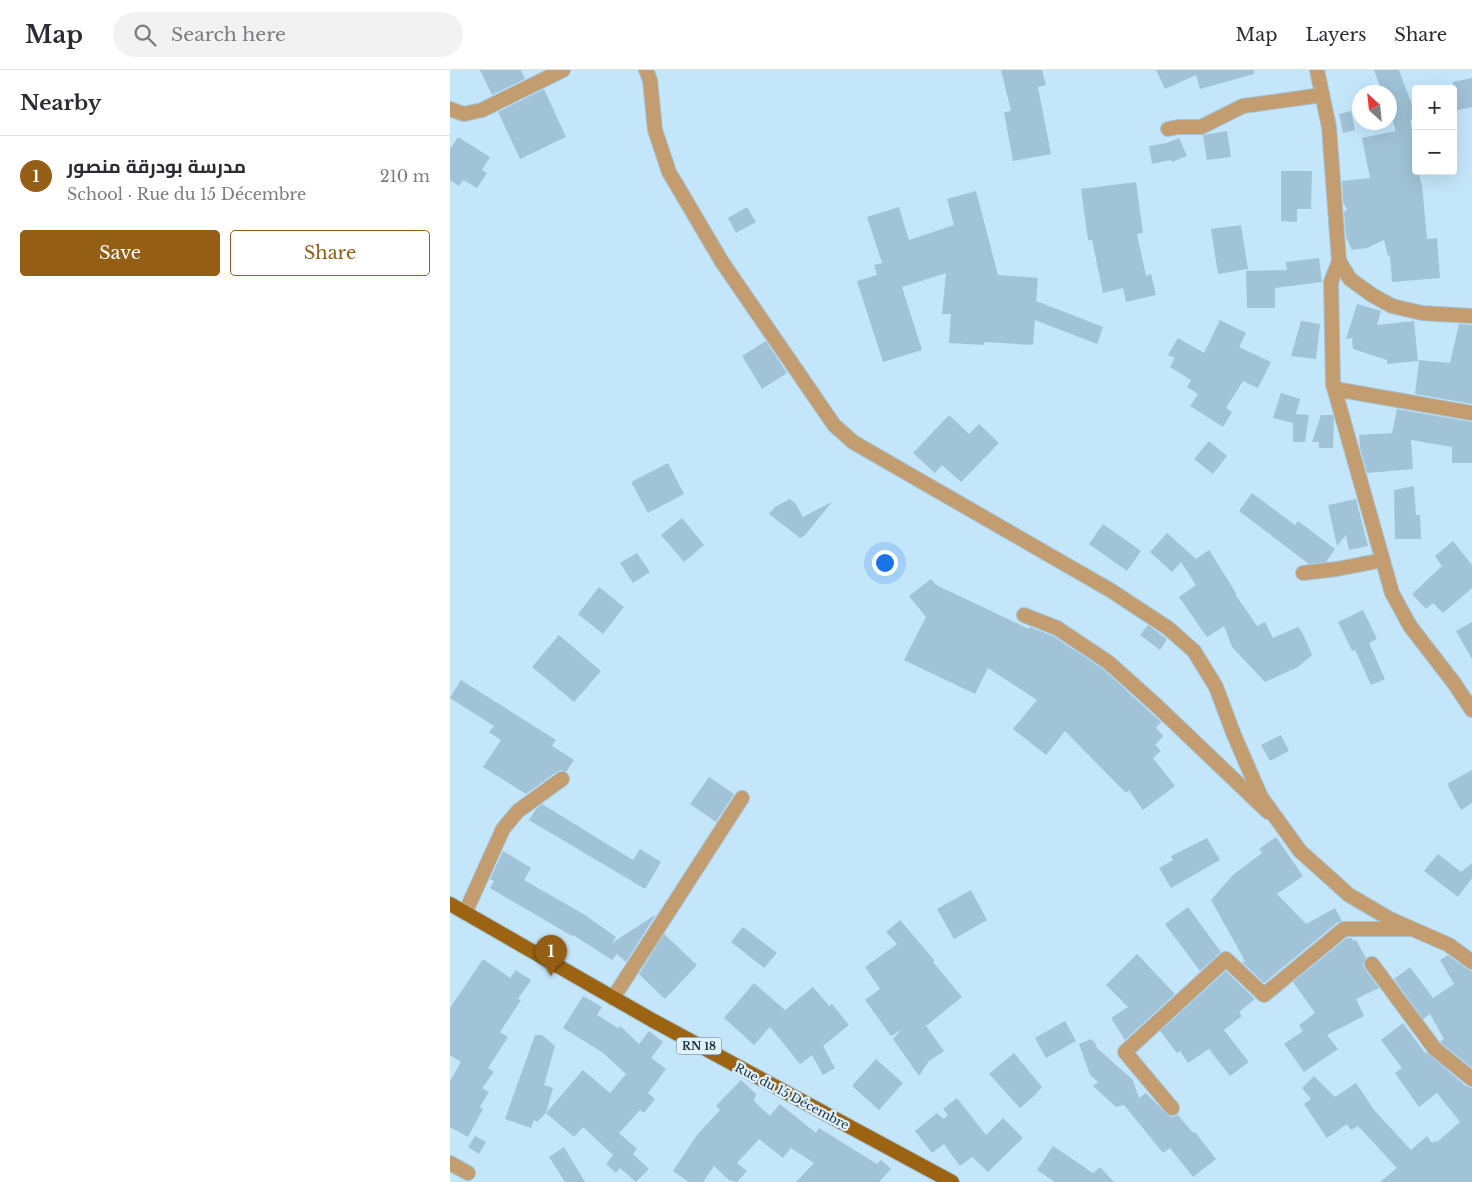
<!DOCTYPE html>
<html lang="en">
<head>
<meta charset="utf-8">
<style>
  :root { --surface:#fff; --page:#f2f2f3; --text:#2b2b33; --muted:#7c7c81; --line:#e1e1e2; --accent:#945f14 }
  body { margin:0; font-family:"Libre Baskerville",Cairo,serif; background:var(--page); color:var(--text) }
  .controls { position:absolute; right:15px; top:15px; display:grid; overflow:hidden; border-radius:5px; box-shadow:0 5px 20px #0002 }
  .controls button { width:45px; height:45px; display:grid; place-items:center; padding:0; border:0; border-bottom:1px solid var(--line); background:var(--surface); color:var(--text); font:25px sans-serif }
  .compass { position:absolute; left:902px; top:15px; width:45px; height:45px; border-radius:50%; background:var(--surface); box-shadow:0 5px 20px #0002; rotate:333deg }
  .you { position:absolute; left:434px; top:492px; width:18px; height:18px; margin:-12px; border:4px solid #fff; border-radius:50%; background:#1a73e8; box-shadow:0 0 0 8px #1a73e833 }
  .badge { display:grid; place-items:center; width:32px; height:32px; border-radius:50%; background:var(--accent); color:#fff; font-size:16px; font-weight:700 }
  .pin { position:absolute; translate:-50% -41px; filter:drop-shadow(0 1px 2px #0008) }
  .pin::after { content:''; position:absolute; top:26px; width:18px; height:15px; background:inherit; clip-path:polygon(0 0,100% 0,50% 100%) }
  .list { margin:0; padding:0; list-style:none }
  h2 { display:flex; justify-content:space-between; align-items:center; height:65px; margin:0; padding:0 20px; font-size:21px }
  h2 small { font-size:16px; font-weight:400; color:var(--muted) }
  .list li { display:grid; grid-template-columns:32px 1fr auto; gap:15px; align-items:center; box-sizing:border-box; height:80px; padding:0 20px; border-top:1px solid var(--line) }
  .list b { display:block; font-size:19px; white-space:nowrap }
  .list p { margin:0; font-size:16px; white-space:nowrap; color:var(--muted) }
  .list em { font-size:16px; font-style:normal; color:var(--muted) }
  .actions { display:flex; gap:10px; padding:15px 20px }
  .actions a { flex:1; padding:11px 0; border:1px solid var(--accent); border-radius:5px; text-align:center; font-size:18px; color:var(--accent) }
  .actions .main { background:var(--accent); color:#fff }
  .icon { flex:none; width:28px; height:28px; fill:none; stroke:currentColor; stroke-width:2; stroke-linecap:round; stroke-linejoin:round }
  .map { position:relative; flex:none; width:1022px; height:1112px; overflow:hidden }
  header { display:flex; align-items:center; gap:30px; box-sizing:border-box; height:70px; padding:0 25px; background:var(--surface); border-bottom:1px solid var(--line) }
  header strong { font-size:24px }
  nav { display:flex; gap:28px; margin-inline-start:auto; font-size:18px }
  .search { width:350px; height:45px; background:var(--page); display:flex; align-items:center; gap:12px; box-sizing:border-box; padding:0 18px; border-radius:28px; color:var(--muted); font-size:19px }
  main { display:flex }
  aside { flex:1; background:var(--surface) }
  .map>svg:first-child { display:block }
</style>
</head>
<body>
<header>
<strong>Map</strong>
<div class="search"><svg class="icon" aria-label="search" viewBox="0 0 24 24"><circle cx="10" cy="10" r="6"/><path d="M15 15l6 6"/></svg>Search here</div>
<nav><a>Map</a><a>Layers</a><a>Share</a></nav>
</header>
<main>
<aside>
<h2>Nearby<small></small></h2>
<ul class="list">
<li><span class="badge">1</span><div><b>مدرسة بودرقة منصور</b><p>School · Rue du 15 Décembre</p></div><em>210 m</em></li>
</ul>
<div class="actions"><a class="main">Save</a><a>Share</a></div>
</aside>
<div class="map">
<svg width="1022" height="1112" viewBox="0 0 1022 1112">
  <rect width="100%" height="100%" fill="#c4e6fb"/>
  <path fill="#a1c3d7" d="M 30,0 L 71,0 L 75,9 L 42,25 Z
    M 551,0 L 592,0 L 596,15 L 588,17 L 601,84 L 563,91 L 554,42 L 561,41 Z
    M 706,0 L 804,0 L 804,4 L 750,19 L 746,5 L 715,19 Z
    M 924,0 L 949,0 L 966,46 L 966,48 L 960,50 L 966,79 L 966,101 L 969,101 L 970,109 L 972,115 L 977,169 L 987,168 L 990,208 L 942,212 L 940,185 L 938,186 L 934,170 L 917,178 L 902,180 L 896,167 L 894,142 L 897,140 L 893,132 L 892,111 L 920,108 L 912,68 L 946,61 L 940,43 L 940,22 L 932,22 Z
    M 1022,8 L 1022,37 L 1003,41 L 1003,12 Z
    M 94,19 L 116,67 L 70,89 L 48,42 Z
    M 901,41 L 905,60 L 893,63 L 889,44 Z
    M 777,61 L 781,87 L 757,90 L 753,65 Z
    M 8,67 L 40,87 L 32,100 L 37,103 L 27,118 L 13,110 L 9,116 L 0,110 L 0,79 Z
    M 729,68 L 737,86 L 722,92 L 721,90 L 702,94 L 699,76 L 717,73 Z
    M 831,101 L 862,101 L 861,139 L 847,139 L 847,152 L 831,151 Z
    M 686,112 L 693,163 L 687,164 L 696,206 L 701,204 L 706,225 L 676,232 L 673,218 L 653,223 L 642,170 L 638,170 L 631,119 Z
    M 526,121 L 548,205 L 588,208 L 586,231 L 653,257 L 647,274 L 585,250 L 583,275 L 534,272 L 534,275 L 499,273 L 501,244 L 492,244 L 496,203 L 452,217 L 472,280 L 433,292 L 407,211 L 427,205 L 424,195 L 432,193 L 417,147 L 449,137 L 459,170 L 504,155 L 497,129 Z
    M 297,137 L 306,152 L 286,163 L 278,148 Z
    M 791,155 L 798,199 L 768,204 L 761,159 Z
    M 869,188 L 872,212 L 825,218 L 825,238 L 797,238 L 796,201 L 837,200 L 836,192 Z
    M 907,234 L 931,241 L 927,255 L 964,251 L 968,291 L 937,294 L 937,290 L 903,279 L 902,268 L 896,269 Z
    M 770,250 L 796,263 L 789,277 L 821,292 L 808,318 L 793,311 L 776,338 L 782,342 L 773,357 L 740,336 L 748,324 L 737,317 L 741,310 L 720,297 L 725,288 L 718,285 L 728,268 L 754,283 Z
    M 851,251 L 870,254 L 866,289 L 841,286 Z
    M 1009,254 L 1022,255 L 1022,334 L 965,324 L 969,290 L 1000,293 Z
    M 316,271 L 337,303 L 312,319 L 292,286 Z
    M 831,323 L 850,329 L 846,344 L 859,345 L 855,372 L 843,372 L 843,353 L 823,348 Z
    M 947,339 L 1022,352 L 1022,393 L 1002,393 L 1002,377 L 961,370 L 963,399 L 917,403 L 910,378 L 909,365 L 942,363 Z
    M 499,345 L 519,364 L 529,354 L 549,373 L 511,412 L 492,395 L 485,403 L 463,383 Z
    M 871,345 L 883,345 L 884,349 L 883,378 L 869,378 L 869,372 L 862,372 Z
    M 759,371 L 777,386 L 763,404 L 744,389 Z
    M 218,393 L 234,424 L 198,443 L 181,412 Z
    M 964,416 L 966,445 L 970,445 L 971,469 L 945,469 L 944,420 Z
    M 802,423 L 845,455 L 848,451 L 885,479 L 876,492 L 859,494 L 789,441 Z
    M 340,429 L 345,433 L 353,447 L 382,432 L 355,465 L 350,468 L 319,444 L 325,437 Z
    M 906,429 L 918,476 L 899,480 L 896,465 L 887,476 L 878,435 Z
    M 232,448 L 254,475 L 234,492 L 211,465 Z
    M 653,454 L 691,481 L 677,501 L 639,474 Z
    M 717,463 L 746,489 L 759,480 L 786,523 L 785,524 L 807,556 L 815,552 L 823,568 L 848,557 L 852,562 L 862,585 L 848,597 L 815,612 L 782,577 L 774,556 L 757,567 L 729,527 L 746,515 L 731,492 L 722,502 L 700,482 Z
    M 1003,471 L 1022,495 L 1022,518 L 993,543 L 983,533 L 976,539 L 962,524 L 992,496 L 985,486 Z
    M 187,483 L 200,502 L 183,513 L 170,493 Z
    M 481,509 L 486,515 L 579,559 L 580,557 L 603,566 L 653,599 L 711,652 L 706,658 L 713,666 L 705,675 L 711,681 L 703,688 L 725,716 L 693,740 L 679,720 L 676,723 L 615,661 L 596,685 L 563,659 L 587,630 L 538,598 L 525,624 L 454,590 L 476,547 L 459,526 Z
    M 149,517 L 174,537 L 153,564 L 128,544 Z
    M 913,540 L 927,569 L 919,573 L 935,609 L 921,615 L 905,580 L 902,581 L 888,552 Z
    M 1022,552 L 1022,589 L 1006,561 Z
    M 698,555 L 717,569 L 710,580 L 690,565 Z
    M 109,565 L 151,601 L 124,632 L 82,597 Z
    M 11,610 L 106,670 L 102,676 L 124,690 L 116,702 L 111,700 L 105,703 L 76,724 L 33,697 L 51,670 L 39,662 L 44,656 L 0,628 Z
    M 831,665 L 839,681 L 820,691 L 811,675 Z
    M 1022,700 L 1022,733 L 1011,740 L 997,714 Z
    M 259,707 L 284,724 L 266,752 L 240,734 Z
    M 92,734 L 183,790 L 190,779 L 211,792 L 195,819 L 79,750 L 86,739 Z
    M 826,767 L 853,806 L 827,824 L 856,854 L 885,838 L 892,851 L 888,852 L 814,913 L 792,892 L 795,891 L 761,830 L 783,805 L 812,783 L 809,779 Z
    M 757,768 L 770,790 L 721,818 L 709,798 L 723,790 L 721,786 Z
    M 53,781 L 81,798 L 74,810 L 135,845 L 166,867 L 162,873 L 205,845 L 205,846 L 176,892 L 167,884 L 162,890 L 123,865 L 122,866 L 40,818 L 44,811 L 40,809 Z
    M 988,784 L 1011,802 L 1022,793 L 1022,808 L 1008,827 L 974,801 Z
    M 521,820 L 537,850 L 504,869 L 487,839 Z
    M 738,837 L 771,882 L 750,901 L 715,854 Z
    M 450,850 L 485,891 L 483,892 L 512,927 L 476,956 L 494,981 L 479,991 L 469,1006 L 443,969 L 451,960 L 441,966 L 415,930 L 430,919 L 415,897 L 447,874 L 436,862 Z
    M 293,857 L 327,883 L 314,898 L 281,872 Z
    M 214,864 L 247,895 L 215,929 L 189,904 Z
    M 897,868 L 902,868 L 903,871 L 906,870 L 916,888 L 913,895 L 915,899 L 929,918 L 906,929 L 914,946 L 877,965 L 888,979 L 854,1002 L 834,974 L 853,961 L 849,955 L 865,943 L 843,912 Z
    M 687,884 L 725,924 L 675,970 L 661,948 L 678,937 L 656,915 Z
    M 998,885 L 1017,899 L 1022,901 L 1022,998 L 991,973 L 990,972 L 994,969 L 980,944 L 973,949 L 944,909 L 960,897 L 983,928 L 1004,914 L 990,890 Z
    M 33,889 L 60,908 L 66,900 L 81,910 L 68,929 L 71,930 L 50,962 L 58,967 L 38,998 L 44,1002 L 32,1018 L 39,1022 L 30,1037 L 33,1039 L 18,1067 L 0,1057 L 0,1011 L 11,992 L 0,985 L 0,938 Z
    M 776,901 L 805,929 L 789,942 L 792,946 L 774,960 L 799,992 L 780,1006 L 759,979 L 738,993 L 730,981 L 727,983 L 710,961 Z
    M 304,913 L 335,940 L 363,917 L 379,936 L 382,934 L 399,955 L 373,976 L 385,998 L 373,1005 L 362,985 L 350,994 L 320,957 L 304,975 L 274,948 Z
    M 133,926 L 152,937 L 147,945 L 168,958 L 170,956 L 189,974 L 199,961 L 213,972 L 201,988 L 216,999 L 198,1023 L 205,1029 L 194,1043 L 190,1040 L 169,1063 L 187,1079 L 183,1084 L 199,1099 L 186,1112 L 170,1098 L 166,1103 L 156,1094 L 163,1085 L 133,1057 L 124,1067 L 96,1043 L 87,1052 L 84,1050 L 81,1058 L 55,1049 L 85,965 L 92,965 L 105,976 L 94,1015 L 103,1018 L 96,1043 L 133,1000 L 160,1023 L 176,1004 L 152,982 L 113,958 Z
    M 615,951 L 626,971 L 596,988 L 585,968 Z
    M 953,953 L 975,983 L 976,982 L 1016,1016 L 1022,1018 L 1022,1112 L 930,1112 L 947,1098 L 908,1056 L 901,1060 L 897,1054 L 877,1068 L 854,1034 L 861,1029 L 852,1018 L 864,1006 L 885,1027 L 906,1013 L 924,1040 L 961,1080 L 977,1066 L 982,1073 L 985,1071 L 987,1072 L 1010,1052 L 987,1023 L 969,1037 L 945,1003 L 952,998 L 931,970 Z
    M 641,969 L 645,973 L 647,978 L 683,1010 L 689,1028 L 696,1023 L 719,1046 L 723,1047 L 728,1045 L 743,1063 L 745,1062 L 766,1089 L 743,1107 L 720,1078 L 713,1083 L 674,1035 L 666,1037 L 643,1016 L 648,1012 L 640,1005 L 629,974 Z
    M 564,983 L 592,1017 L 584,1026 L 570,1038 L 539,1004 Z
    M 426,989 L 453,1013 L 429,1040 L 402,1016 Z
    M 291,1010 L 306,1024 L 304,1031 L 320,1046 L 330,1034 L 366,1063 L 369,1058 L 427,1094 L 431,1090 L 441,1099 L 429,1112 L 346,1112 L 364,1093 L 341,1078 L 333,1088 L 309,1069 L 287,1093 L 297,1101 L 287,1112 L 279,1110 L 264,1096 L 253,1112 L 239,1112 L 223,1101 L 247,1065 L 270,1040 L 266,1036 Z
    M 507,1028 L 536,1065 L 553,1048 L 573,1068 L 538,1102 L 522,1087 L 510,1096 L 494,1074 L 482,1083 L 465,1061 L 487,1043 L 494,1049 L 498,1045 L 493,1039 Z
    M 25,1066 L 36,1072 L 29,1084 L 18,1077 Z
    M 603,1076 L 643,1103 L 650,1097 L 664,1112 L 605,1112 L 587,1100 Z
    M 114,1077 L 135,1112 L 115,1112 L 99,1087 Z"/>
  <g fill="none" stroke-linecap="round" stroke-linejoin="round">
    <defs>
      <path id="minor" d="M 718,59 L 728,57 L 751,57 L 793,36 L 872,25
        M 889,191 L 881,212 L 883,314 L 942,523 L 960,556 L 1004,613 L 1022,640
        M 885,319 L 1022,343
        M 853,503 L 887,499 L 933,490
        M 574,545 L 607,558 L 658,592 L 706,635 L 818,742
        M 15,843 L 53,759 L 68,741 L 112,709
        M 922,894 L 985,979 L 1022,1009
        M 163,928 L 292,728
        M 722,1038 L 675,982 L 776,889 L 814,925 L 894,859 L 962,859
        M 0,1093 L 18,1103"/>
      <path id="tertiary" d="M 196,0 L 200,10 L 205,60 L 219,102 L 272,192 L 384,355 L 403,372 L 660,520 L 718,558 L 744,581 L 766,617 L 784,665 L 811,727 L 850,781 L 899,825 L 940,849 L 999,875 L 1022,892
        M 867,0 L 879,57 L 889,191 L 900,209 L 922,225 L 942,236 L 972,243 L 1022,246
        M 0,39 L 14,44 L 32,40 L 113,0"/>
      <path id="primary" d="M 0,834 L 202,950 L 502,1112"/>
    </defs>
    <use href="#minor" stroke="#a4c2d4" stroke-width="16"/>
    <use href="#tertiary" stroke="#a4c2d4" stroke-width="16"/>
    <use href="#primary" stroke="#a4c2d4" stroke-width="16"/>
    <use href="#minor" stroke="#c39c70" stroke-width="14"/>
    <use href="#tertiary" stroke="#c39c70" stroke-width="14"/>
    <use href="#primary" stroke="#9b6312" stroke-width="14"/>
  </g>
  <g text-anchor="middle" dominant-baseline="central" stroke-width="4.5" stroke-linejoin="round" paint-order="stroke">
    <rect fill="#ddf1fe" stroke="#5b6a73" stroke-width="1" x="226.5" y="967.5" width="45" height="17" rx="4"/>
    <g font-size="11" font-weight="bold" fill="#233038">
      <text x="249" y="976">RN 18</text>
    </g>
    <g font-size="12" fill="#233038" stroke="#ddf1fe">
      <text transform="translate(342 1026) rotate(28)">Rue du 15 Décembre</text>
    </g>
  </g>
</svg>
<div class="controls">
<button>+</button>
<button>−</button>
</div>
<svg class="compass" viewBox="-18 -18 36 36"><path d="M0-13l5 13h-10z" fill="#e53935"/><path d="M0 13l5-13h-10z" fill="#7c7c81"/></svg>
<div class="you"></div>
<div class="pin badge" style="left:101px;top:906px">1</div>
</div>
</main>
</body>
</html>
